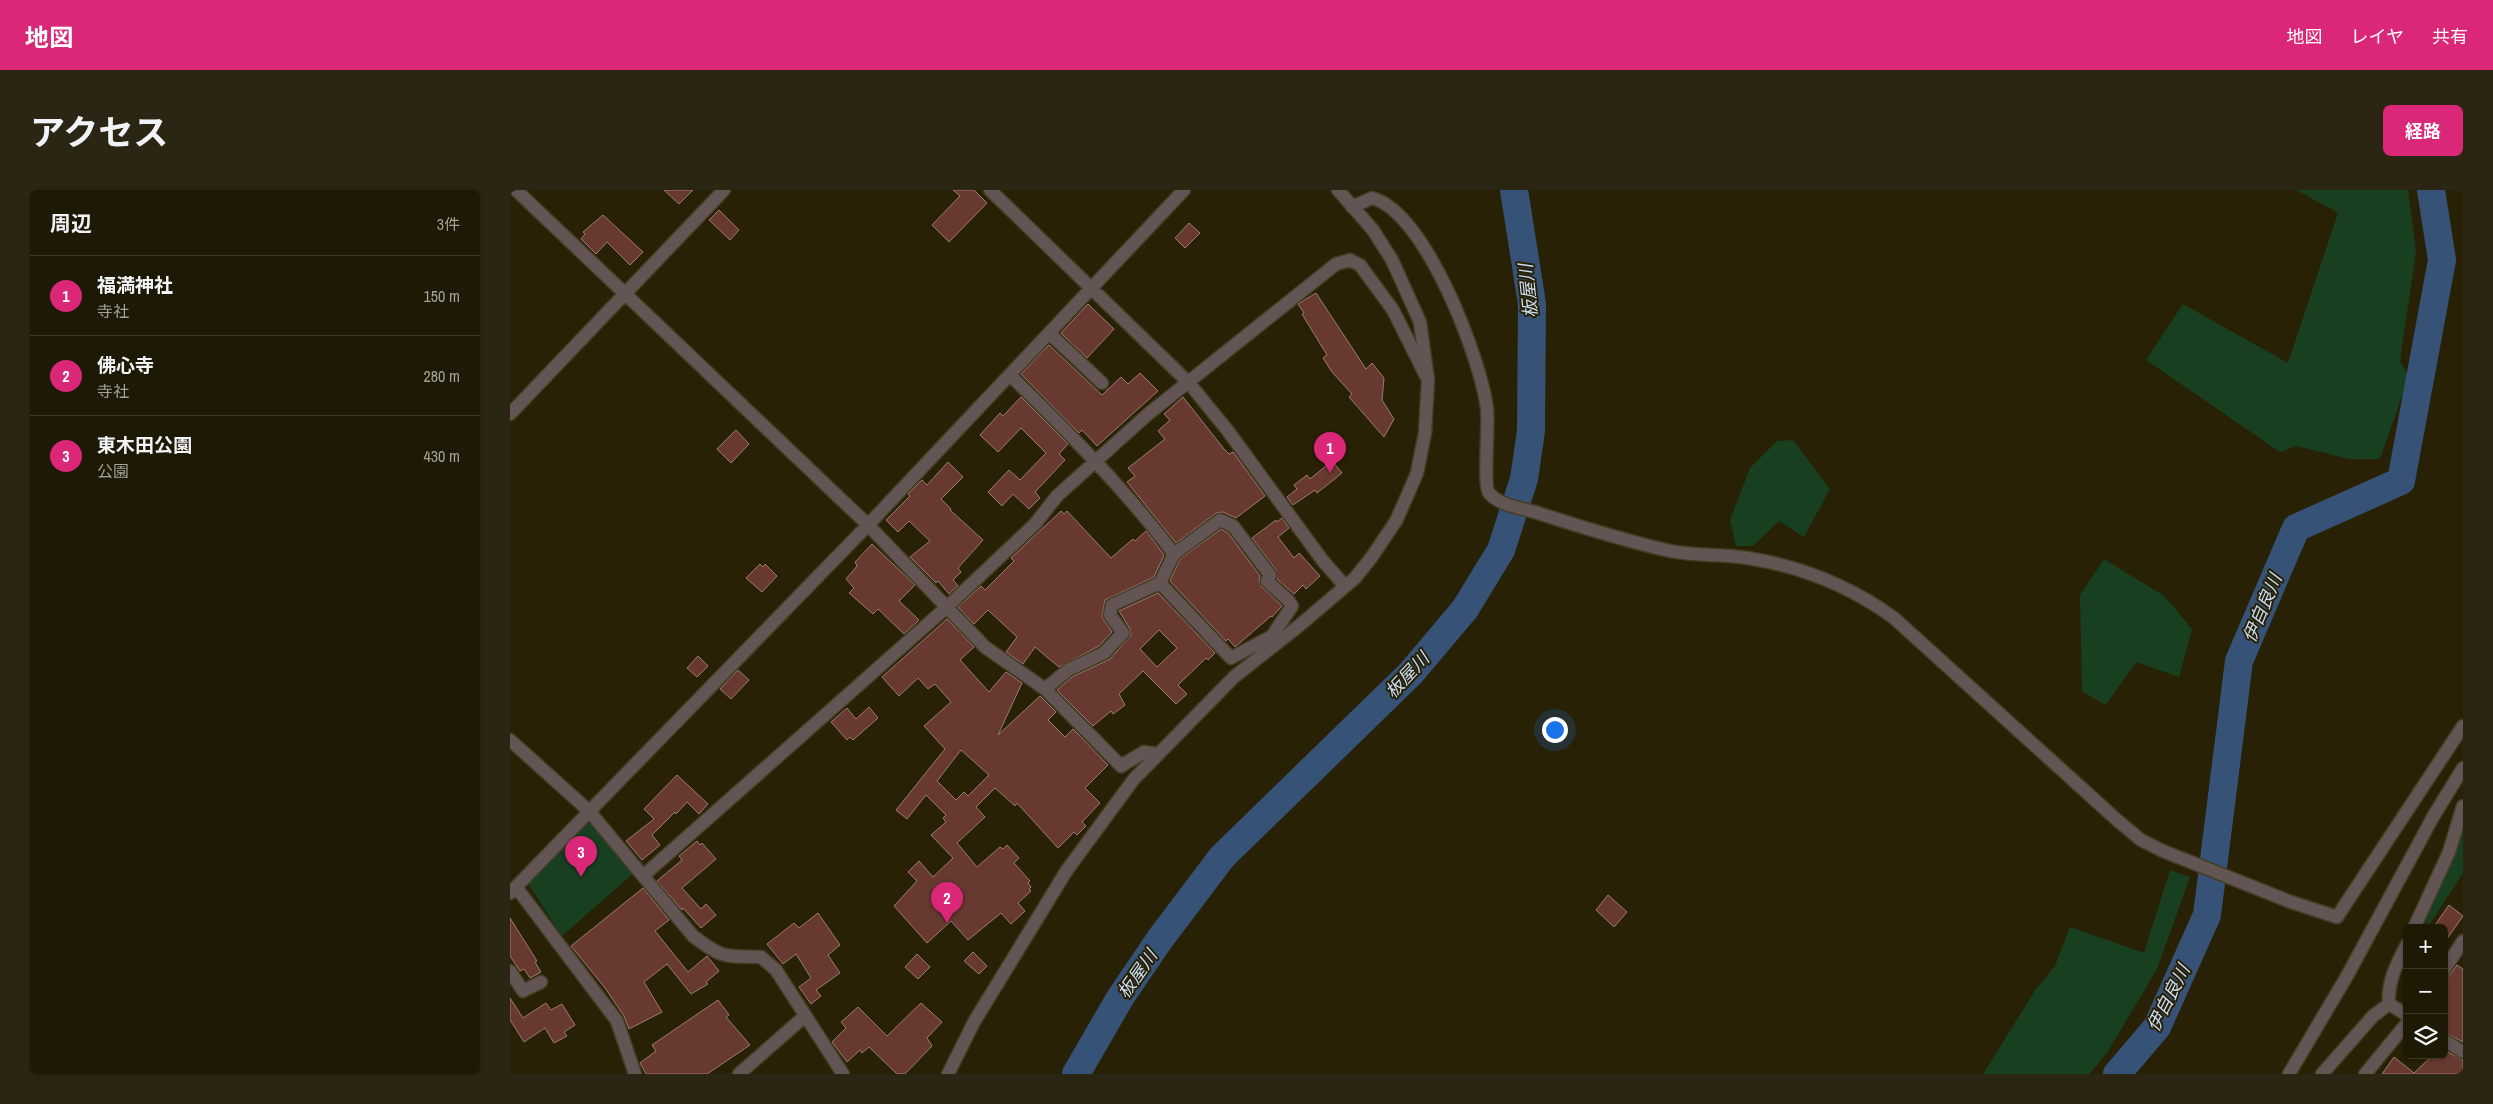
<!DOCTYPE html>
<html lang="ja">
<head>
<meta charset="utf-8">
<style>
  :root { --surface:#1e1904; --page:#2b2613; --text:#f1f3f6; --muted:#a1a09a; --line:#3c3826; --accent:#db2777 }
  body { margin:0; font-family:"Archivo Narrow","Noto Sans JP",sans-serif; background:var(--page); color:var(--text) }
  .controls { position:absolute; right:15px; bottom:15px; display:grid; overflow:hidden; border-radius:8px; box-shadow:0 1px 4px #0004 }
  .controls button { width:45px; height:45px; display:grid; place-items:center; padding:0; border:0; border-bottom:1px solid var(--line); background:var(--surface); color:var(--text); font:25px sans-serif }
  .you { position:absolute; left:1044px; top:539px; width:18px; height:18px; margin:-12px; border:4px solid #fff; border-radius:50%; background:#1a73e8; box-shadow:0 0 0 8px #1a73e833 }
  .badge { display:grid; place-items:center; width:32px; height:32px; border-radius:50%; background:var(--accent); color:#fff; font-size:16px; font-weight:700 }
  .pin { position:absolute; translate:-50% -41px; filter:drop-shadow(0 1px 2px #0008) }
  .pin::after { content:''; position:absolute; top:26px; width:18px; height:15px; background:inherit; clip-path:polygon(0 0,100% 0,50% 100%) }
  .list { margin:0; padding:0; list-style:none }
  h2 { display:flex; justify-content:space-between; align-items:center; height:65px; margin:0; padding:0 20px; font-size:21px }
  h2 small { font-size:16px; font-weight:400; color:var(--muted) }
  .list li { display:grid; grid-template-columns:32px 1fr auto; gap:15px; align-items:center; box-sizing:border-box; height:80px; padding:0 20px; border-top:1px solid var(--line) }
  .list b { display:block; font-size:19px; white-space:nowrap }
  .list p { margin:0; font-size:16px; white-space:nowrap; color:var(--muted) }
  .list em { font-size:16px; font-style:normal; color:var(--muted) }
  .icon { flex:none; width:28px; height:28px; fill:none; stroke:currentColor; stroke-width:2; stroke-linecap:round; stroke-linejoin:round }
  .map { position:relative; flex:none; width:1953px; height:884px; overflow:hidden; border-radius:8px }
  header { display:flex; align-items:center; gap:30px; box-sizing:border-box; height:70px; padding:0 25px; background:var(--accent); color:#fff }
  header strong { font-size:24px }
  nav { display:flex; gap:28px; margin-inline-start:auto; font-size:18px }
  .intro { display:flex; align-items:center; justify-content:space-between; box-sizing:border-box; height:120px; padding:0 30px }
  h1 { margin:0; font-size:35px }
  .button { padding:12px 22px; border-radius:8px; background:var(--accent); color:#fff; font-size:18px; font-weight:700 }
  main { display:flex; gap:30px; padding:0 30px }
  aside { flex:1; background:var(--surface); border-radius:8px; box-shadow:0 1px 4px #0004 }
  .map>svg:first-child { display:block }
</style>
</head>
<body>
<header>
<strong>地図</strong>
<nav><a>地図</a><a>レイヤ</a><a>共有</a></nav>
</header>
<div class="intro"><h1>アクセス</h1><a class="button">経路</a></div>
<main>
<aside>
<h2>周辺<small>3件</small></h2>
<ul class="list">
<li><span class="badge">1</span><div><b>福満神社</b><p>寺社</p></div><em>150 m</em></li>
<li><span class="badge">2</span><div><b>佛心寺</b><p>寺社</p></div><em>280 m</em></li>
<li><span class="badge">3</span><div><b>東木田公園</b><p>公園</p></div><em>430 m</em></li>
</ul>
</aside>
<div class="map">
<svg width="1953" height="884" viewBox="0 0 1953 884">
  <rect width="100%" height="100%" fill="#282105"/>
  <path fill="#193f21" d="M 1786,0 L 1898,0 L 1906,62 L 1890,171 L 1904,196 L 1893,203 L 1870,269 L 1839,269 L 1787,256 L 1770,262 L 1636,170 L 1673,114 L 1778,173 L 1828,23 Z
    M 1283,250 L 1320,299 L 1294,347 L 1269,331 L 1243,356 L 1226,356 L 1220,330 L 1240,278 L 1267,251 Z
    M 1594,369 L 1654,406 L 1682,439 L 1669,487 L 1626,472 L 1596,515 L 1572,502 L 1570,405 Z
    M 1953,631 L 1953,683 L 1917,738 L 1913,738 L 1945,662 Z
    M 78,633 L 84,635 L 125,682 L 52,746 L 17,692 Z
    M 1660,680 L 1680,687 L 1647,779 L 1597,863 L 1579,884 L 1473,884 L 1524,802 L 1545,776 L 1560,737 L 1634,763 Z"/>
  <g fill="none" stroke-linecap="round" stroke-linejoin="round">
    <path stroke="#365276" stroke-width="28" d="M 566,884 L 610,808 L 650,749 L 712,667 L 901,483 L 955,419 L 991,360 L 1014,289 L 1021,241 L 1022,114 L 1004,0
      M 1607,884 L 1647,837 L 1697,725 L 1729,471 L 1786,338 L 1891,291 L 1932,70 L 1921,0"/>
  </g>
  <path fill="#683930" stroke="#9c7b74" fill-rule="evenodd" d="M 154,0 L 183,0 L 169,14 Z
    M 443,0 L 464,0 L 477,13 L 439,52 L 422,35 L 450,6 Z
    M 209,20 L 229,40 L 220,50 L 199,30 Z
    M 93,25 L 133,62 L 120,75 L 97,52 L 86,64 L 71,49 L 75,44 L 73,42 Z
    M 679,33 L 690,43 L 675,58 L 665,48 Z
    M 806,103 L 856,179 L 862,173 L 874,188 L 872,210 L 884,229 L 874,247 L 839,207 L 842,204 L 822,182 L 813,168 L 817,165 L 792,124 L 794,123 L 788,114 Z
    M 578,114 L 604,139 L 577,168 L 551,143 Z
    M 539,155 L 592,205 L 611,187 L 618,194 L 630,183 L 648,201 L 587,256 L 572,240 L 569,243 L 511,184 Z
    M 511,207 L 558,254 L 549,264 L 555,270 L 525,302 L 530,308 L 519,319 L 503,304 L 492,316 L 478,302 L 499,280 L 510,290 L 536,263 L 511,238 L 488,262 L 470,245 L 490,223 L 493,226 Z
    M 673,207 L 714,259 L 719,264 L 723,262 L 755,306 L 726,328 L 713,322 L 706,323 L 666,353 L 617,292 L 625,286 L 618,278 L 655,249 L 648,241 L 660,230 L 654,224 Z
    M 226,240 L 239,254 L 221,273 L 207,259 Z
    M 822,271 L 832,283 L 807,303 L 805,300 L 783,315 L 777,307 L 787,299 L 784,295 L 797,285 L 800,289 Z
    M 438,272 L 453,287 L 431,309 L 441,319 L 440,320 L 473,350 L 448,378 L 451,382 L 443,390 L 448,396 L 439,404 L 428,391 L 426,393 L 400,367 L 420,351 L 399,331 L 388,342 L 376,330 L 400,306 L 398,304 L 412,290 L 417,295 Z
    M 551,321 L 554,324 L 557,321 L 601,368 L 623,349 L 625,351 L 636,341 L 654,365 L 644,387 L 595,410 L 592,427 L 602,442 L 589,456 L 549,477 L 525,457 L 513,474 L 496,462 L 507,447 L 478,420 L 464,434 L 448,417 L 471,396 L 475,400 L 504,371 L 501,368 Z
    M 772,328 L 779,338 L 768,347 L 784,368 L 789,363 L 810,386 L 796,399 L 793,395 L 784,404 L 767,389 L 766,380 L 742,348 L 766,330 L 767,332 Z
    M 711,339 L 718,343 L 750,386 L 749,392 L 752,397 L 772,416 L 762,427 L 761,426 L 725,457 L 718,449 L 716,451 L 660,391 L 670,369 Z
    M 362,354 L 405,395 L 389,411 L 409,430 L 394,444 L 368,419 L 363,424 L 339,403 L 344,398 L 336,389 L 347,376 L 345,372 Z
    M 250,374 L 253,377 L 255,374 L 267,386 L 252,402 L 236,388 Z
    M 648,403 L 705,463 L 698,470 L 696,468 L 668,495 L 677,504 L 666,514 L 633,481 L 609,504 L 615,515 L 603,524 L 601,521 L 583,536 L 547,500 L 562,487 L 600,469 L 621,445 L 620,439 L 609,421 ZM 649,440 L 667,458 L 647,477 L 630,459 Z
    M 437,429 L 464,457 L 450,470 L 479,502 L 496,482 L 512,493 L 488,545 L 530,506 L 546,522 L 538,530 L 555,547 L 563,539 L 598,575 L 575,598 L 590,613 L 572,632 L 576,636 L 567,645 L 564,642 L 548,658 L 507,613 L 505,616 L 485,598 L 466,617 L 475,627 L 447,653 L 467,677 L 490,657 L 493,659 L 497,655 L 509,668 L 504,673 L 520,691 L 518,693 L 521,697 L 519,699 L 521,701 L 508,713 L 515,721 L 501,734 L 491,723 L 458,750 L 441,731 L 417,753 L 384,716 L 407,691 L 398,682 L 409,671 L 423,687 L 443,668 L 421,645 L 436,632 L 433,628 L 436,625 L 416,605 L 397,629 L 386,620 L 435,559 L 414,536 L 441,512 L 425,494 L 418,499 L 408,488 L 389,506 L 372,487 ZM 451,560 L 479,585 L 458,606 L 454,602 L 446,610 L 427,591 Z
    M 188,466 L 198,476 L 187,487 L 177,478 Z
    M 228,480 L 239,490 L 221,509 L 210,499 Z
    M 359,517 L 368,528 L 343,550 L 340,547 L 337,550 L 321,532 L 337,518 L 346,529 Z
    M 167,585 L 198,614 L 189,624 L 177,612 L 166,624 L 165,622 L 142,645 L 150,655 L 132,670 L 116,651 L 144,629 L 134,619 Z
    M 187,651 L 190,655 L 192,653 L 206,669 L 172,698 L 191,719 L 196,714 L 206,725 L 191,738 L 173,718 L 172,720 L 147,691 L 172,670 L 169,666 Z
    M 133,698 L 159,730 L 145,741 L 178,782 L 197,766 L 209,781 L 196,792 L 198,794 L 181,804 L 157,774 L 134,792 L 152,822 L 119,839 L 114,826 L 95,798 L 61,756 Z
    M 1098,705 L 1117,722 L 1104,737 L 1086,720 Z
    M 1939,715 L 1953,726 L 1934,753 L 1934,738 L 1923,738 Z
    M 308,723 L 330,755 L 318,765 L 330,783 L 306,800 L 311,806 L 301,814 L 289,797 L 301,788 L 286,764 L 273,774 L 257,754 L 284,733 L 289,738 Z
    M 0,728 L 27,771 L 25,772 L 31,782 L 20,788 L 14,779 L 10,781 L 0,766 Z
    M 463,762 L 477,776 L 469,784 L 454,771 Z
    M 407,764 L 420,777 L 408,789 L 395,777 Z
    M 1947,775 L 1953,779 L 1953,852 L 1934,842 L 1934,788 L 1940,785 Z
    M 0,808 L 13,828 L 36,813 L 41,820 L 52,814 L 65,835 L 54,842 L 57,846 L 44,853 L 35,838 L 14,852 L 0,830 Z
    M 208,810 L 219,825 L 216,827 L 240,855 L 197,884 L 136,884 L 130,873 L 146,861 L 142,855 Z
    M 411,813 L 432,832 L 417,848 L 422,856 L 395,884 L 387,884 L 359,857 L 352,863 L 350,860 L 337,872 L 322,852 L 336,838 L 331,832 L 348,817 L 377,846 Z
    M 1934,860 L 1953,870 L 1953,884 L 1872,884 L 1884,867 L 1904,883 L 1923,865 L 1934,865 Z"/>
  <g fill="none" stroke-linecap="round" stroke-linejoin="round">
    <defs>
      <path id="minor" d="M 6,0 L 358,335 L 475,457 L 535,499 L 611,576 L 634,562 L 647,564
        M 480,0 L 679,193 L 718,241 L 813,371 L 835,396
        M 842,17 L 862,8 C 915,21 971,169 977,219 C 979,235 973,295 979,303 C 990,316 1012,318 1028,323 C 1071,337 1116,351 1160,361 C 1185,366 1212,364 1237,368 C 1290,376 1340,396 1384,428 L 1607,630 L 1631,650 L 1653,661 L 1781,712 L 1827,727 L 1953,536
        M 539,143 L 592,193
        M 500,185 C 558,242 615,299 664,364
        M 0,224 L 214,0
        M 650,393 L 721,468 L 762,446
        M 535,499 L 558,480 L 594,463 L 613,443 L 600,425 L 602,415 L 650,393 L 664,364 L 710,330 L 723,336 L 760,385 L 757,391 L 779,411 L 782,416 L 762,446 L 768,452
        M 0,550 L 79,621 L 183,746 C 213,769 214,766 251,767 L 266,780 L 333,884
        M 133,686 L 438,416 L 525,334 L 547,306 L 637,225 L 826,74 L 840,70 L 850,75 L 883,120 L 918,190
        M 6,697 L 107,831 L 125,884
        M 0,703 L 358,335 L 674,0
        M 1904,738 L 1939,662 L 1953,616
        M 1897,754 C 1887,774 1877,791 1879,814 L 1897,825
        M 1934,780 L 1953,751
        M 0,781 L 13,801 L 31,792
        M 1934,850 L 1953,862
        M 229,884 L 295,826
        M 438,884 L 464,832 L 557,680 L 624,589 L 724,487 L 790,435 L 845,388 L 861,368 L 886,331 L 898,304 L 907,283 L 915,243 L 918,190 L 910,132 L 882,70 L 863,40 L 828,0
        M 1779,884 L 1837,786 L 1923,627 L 1953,578
        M 1812,884 L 1863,826 L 1879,814
        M 1855,884 L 1897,833"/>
    </defs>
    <use href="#minor" stroke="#443e24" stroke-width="15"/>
    <use href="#minor" stroke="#645555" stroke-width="12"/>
  </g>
  <g text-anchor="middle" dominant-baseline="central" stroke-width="4" stroke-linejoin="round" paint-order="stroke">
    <g font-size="18" font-style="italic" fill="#cbdef7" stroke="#282105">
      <text transform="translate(1018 101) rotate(-96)">板屋川</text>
      <text transform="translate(1752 418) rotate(-67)">伊自良川</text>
      <text transform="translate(897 485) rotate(-47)">板屋川</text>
      <text transform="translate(627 784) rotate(-55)">板屋川</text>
      <text transform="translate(1658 808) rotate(-63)">伊自良川</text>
    </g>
  </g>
</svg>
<div class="controls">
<button>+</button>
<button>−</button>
<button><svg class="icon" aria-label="layers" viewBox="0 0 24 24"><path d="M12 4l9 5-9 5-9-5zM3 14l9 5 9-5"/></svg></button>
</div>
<div class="you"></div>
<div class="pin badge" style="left:820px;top:283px">1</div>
<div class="pin badge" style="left:437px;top:733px">2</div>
<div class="pin badge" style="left:71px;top:687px">3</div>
</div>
</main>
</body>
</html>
